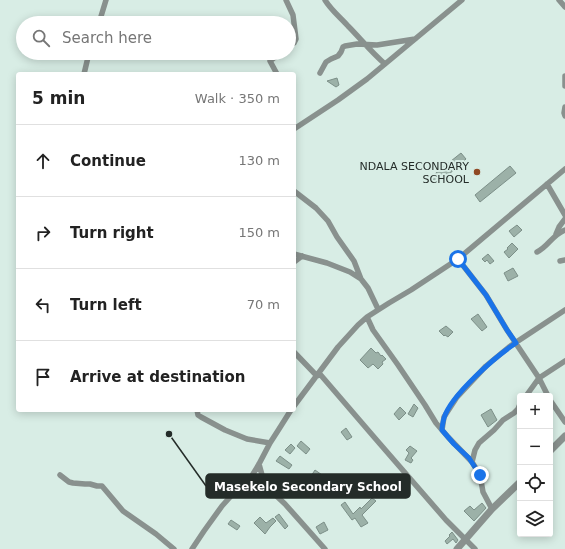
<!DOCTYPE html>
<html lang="en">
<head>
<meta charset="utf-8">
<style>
  :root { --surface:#fff; --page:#f2f2f2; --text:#222; --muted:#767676; --line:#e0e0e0 }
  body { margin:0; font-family:"DejaVu Sans",sans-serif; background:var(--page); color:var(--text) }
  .controls { position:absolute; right:12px; bottom:12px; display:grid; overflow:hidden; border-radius:4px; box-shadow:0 2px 10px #0003 }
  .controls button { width:36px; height:36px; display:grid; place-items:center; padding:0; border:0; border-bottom:1px solid var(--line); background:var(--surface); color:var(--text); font:20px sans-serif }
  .stop { position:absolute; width:12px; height:12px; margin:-9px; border:3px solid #1a73e8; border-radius:50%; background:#fff }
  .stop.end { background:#1a73e8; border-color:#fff; box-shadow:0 1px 4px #0008 }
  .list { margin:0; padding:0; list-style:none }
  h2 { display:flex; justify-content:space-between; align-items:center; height:52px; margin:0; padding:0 16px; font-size:17px }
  h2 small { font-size:13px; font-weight:400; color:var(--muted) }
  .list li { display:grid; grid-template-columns:26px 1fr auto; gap:12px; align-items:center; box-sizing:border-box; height:72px; padding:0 16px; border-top:1px solid var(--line) }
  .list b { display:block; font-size:15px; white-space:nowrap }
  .list em { font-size:13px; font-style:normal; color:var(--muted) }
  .icon { flex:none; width:22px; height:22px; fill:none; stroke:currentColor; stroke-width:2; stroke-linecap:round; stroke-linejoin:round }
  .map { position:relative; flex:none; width:565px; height:549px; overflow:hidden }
  .search { position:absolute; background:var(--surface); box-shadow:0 2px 10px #0003; left:16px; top:16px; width:280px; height:44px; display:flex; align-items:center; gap:10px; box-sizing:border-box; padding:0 14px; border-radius:22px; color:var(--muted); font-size:15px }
  .panel { position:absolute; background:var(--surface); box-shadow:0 2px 10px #0003; left:16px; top:72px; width:280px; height:340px; border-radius:4px }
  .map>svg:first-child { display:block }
</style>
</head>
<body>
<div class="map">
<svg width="565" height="549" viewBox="0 0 565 549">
  <rect width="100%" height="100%" fill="#d8ede5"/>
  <path fill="#9cb1a8" stroke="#7c8f88" d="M 337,78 L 339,85 L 336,87 L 327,81 Z
    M 461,153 L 466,159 L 438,184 L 431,177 Z
    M 510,166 L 516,173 L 480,202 L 475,195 Z
    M 517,225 L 522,230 L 514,237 L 509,231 Z
    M 512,243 L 518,249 L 509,258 L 504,252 L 508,249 L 507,248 Z
    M 488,254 L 494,261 L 490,264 L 487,260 L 485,262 L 482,259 Z
    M 513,268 L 518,276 L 508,281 L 504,273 Z
    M 478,314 L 487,327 L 482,331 L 471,319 Z
    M 446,326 L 453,332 L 448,337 L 445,335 L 444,336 L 439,331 Z
    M 371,348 L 376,353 L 378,352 L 381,356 L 382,355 L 386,359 L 382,362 L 383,364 L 378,369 L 373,364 L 368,368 L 360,360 Z
    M 414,404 L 418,408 L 413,417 L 408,414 Z
    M 400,407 L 406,413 L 399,420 L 394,414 Z
    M 491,409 L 497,420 L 488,427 L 481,415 Z
    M 346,428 L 352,437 L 347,440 L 341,432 Z
    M 301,441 L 310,449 L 306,454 L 297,446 Z
    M 291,444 L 295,448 L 290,454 L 285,450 Z
    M 410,446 L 417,451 L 411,458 L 413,460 L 411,463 L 405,460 L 409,453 L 406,450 Z
    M 280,456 L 292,465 L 289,469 L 276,461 Z
    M 315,470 L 325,477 L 321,482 L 311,476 Z
    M 372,498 L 376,501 L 362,515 L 368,523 L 361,527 L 355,518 L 352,520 L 341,505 L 345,502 L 353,514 L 360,507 L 361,509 Z
    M 482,503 L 486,508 L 474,521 L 464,511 L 470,506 L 474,510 Z
    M 279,514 L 288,526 L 285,529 L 275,517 Z
    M 260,517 L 266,523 L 273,518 L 276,521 L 270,527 L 265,534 L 254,523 Z
    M 231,520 L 240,526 L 237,530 L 228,524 Z
    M 324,522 L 328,530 L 320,534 L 316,527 Z
    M 452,532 L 458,540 L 456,543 L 453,539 L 447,544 L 445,541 L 450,536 L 449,535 Z"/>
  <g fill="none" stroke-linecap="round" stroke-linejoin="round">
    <path stroke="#89918e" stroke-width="5.5" d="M 286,0 L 293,15 L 296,39 L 294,43 L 289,46
      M 325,0 C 331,10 340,17 348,26 C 360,38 371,52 385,64
      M 559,0 L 565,7
      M 99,23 L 106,0
      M 320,73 L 326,62 L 331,59 L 338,56 L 341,52 L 343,47 L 345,46 L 357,44 L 377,45 L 415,39
      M 84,74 L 89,53
      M 277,74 L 270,61 L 280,53
      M 565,76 L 565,86
      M 565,107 L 564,113 L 565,116
      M 294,129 L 338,100 L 367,79 L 462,0
      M 547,184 L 565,215
      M 294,191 L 316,208 L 328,221 L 337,237 L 354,261 L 361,279
      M 556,234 L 559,227 L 565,219
      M 537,252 C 549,246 552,235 565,230
      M 294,254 L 327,263 L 350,272 L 361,279 L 368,288 L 378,309
      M 458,259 L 486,295 L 507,330 L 539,378 L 548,396
      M 560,261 L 565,260
      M 294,262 L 302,256
      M 367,317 L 373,330 L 398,365 L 425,405 L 436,423 L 448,437 L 472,462 L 480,475 L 483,492 L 492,509
      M 294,352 L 317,376
      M 319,373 L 374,437 L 446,520 L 475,549
      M 526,396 L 539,378 L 565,361
      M 550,400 L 565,422
      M 294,406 L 338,347 L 358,325 L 367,317 L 389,303 L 411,290 L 458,259 L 565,169
      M 197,410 L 198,415 L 201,417 L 225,430 L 247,439 L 270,443
      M 442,430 L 444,417 L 457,397 L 486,366 L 509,347 L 565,310
      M 472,462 L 475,450 L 479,443 L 494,430 L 503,420 L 514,413 L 518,409 L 520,404
      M 259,464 L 262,475 L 268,488 L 285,504 L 325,549
      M 60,475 L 69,482 L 73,483 L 85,484 L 90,484 L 97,486 L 102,486 L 123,511 L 156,534 L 174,549
      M 192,549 L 204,531 L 222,506 L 231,496 L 240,490 L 250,479 L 259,464 L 270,443 L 279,429 L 291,410"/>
    <path stroke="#89918e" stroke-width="7" d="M 550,451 L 565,436
      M 457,549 L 492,509 L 520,482"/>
  </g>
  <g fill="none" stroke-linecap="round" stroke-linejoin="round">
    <path stroke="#1a73e8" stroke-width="5" d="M 458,259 L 486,295 L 507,330 L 516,343 C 496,356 451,395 444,418 C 443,422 442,426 442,430 L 454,444 L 469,458 L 480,475"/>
  </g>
  <circle fill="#904924" stroke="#d8ede5" stroke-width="1.5" cx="477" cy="172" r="4"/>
  <g text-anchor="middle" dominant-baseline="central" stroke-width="4" stroke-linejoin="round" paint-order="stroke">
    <g font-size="11" fill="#242c29" stroke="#d8ede5" text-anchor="end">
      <text x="469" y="166">NDALA SECONDARY<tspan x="469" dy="13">SCHOOL</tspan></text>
    </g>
  </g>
  <path fill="none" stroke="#242c29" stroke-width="1.5" d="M169 434L206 486"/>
  <circle fill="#242c29" stroke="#d8ede5" stroke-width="1.5" cx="169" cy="434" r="4"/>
  <rect fill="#242c29" stroke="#242c29" stroke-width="1.5" x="206" y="474" width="204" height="24" rx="4"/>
  <g font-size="12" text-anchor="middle" font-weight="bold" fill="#fff">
    <text x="308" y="491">Masekelo Secondary School</text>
  </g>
</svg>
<div class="controls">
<button>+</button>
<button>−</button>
<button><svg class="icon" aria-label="locate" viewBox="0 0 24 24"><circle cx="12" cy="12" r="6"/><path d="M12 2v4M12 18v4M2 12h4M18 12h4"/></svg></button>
<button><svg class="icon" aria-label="layers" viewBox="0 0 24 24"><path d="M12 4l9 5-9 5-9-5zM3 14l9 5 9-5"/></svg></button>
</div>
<div class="stop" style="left:458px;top:259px"></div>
<div class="stop end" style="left:480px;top:475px"></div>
<div class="search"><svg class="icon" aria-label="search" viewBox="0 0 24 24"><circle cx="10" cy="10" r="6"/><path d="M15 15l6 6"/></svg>Search here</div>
<section class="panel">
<h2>5 min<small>Walk · 350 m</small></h2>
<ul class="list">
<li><svg class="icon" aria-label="ahead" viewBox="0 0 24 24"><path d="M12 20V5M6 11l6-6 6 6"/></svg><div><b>Continue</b></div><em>130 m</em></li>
<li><svg class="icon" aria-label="right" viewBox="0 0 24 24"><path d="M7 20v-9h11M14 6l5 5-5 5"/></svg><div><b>Turn right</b></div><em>150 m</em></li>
<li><svg class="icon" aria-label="left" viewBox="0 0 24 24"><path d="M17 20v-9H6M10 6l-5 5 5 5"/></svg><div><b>Turn left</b></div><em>70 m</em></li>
<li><svg class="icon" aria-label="arrive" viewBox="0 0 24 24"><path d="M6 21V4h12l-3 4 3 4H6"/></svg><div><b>Arrive at destination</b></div></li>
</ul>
</section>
</div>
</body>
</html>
